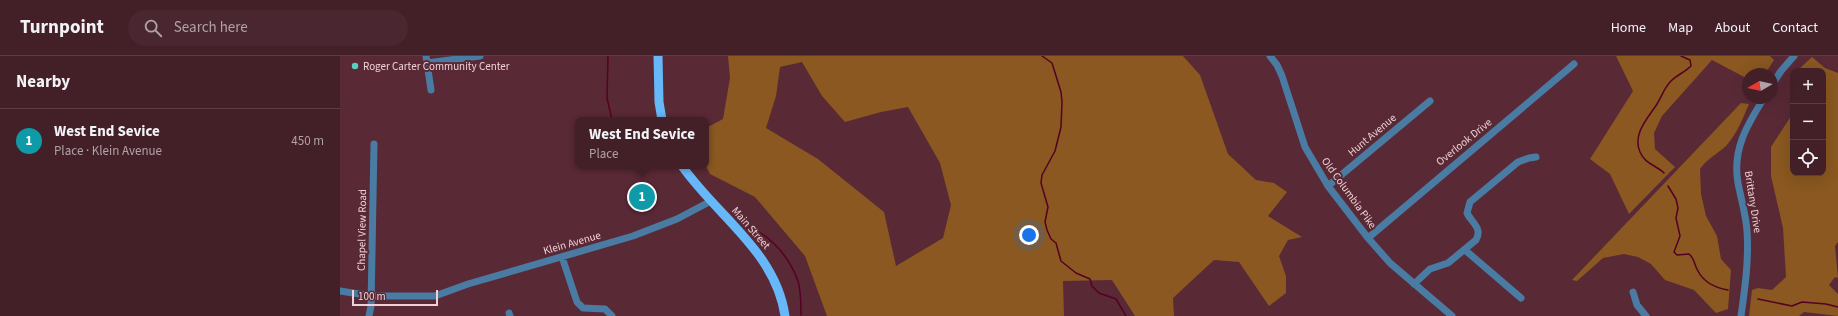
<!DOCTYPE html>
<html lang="en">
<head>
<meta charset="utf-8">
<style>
  :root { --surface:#431f28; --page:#4a2730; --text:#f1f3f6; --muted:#afa2a8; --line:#5b3d45; --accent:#bca0f2 }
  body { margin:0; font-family:"Source Sans 3",sans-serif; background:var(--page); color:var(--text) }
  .controls { position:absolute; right:12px; top:12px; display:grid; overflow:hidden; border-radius:8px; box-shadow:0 4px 16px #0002 }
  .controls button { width:36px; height:36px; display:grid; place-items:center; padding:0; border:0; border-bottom:1px solid var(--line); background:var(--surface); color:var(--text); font:20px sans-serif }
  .compass { position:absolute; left:1402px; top:12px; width:36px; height:36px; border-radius:50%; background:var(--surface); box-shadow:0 4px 16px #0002; rotate:261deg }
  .scale { position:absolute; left:12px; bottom:10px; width:86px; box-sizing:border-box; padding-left:4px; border:2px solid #f0d1d7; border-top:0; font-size:11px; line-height:14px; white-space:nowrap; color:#f0d1d7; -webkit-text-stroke:3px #592936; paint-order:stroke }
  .you { position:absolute; left:689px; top:179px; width:14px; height:14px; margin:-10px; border:3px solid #fff; border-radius:50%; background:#1a73e8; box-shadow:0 0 0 6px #1a73e833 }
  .badge { display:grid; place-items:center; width:26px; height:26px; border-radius:50%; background:var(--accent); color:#fff; font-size:13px; font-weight:700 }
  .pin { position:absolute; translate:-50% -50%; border:2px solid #fff; box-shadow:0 1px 4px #0006 }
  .popup { position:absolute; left:235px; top:61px; width:134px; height:52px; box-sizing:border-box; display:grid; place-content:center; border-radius:8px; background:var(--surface); filter:drop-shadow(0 1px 3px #0005); font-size:13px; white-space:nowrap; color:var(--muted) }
  .popup b { font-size:15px; color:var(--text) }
  .popup::after { content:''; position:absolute; left:50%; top:100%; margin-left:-8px; border:8px solid transparent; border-top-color:var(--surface) }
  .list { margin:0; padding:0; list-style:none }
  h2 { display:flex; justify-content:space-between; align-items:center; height:52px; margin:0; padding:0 16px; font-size:17px }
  h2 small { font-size:13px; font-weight:400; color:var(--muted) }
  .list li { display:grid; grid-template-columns:26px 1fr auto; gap:12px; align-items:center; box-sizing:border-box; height:64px; padding:0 16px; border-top:1px solid var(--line) }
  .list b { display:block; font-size:15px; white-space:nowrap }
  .list p { margin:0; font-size:13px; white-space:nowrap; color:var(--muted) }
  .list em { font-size:13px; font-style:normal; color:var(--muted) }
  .icon { flex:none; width:22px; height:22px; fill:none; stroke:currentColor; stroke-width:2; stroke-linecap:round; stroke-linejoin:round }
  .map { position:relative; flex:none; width:1498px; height:260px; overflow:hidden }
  header { display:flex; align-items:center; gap:24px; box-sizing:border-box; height:56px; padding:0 20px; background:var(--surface); border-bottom:1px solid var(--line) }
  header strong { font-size:19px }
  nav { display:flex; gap:22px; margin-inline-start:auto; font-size:14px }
  .search { width:280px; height:36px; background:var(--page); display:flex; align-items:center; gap:10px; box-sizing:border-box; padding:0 14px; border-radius:22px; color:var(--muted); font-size:15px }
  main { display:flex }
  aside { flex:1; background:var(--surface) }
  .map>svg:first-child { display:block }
</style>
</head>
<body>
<header>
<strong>Turnpoint</strong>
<div class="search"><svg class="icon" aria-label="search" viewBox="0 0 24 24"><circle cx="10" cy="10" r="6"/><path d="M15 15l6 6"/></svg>Search here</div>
<nav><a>Home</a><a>Map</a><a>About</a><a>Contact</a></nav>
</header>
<main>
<aside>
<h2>Nearby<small></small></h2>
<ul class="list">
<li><span class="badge" style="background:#0f9aa8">1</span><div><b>West End Sevice</b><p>Place · Klein Avenue</p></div><em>450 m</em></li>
</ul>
</aside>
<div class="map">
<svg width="1498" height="260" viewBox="0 0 1498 260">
  <rect width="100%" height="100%" fill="#592936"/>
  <path fill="#8a5820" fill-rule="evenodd" d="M 388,0 L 843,0 L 860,19 L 888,98 L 916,124 L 934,127 L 947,136 L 928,160 L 962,181 L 948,184 L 939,200 L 946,220 L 946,237 L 929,250 L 899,206 L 874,204 L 833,242 L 834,260 L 795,260 L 772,224 L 723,225 L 724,260 L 487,260 L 465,200 L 415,141 L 370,118 L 366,110 L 366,72 L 383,63 L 390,22 ZM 462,6 L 482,40 L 505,66 L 541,56 L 568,51 L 600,107 L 611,149 L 603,182 L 556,210 L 544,156 L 478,103 L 426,72 L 436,40 L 440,11 Z
    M 1276,0 L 1430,0 L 1434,4 L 1425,18 L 1408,18 L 1408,23 L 1372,4 L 1322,60 L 1314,77 L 1315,93 L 1335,111 L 1289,158 L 1270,118 L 1250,103 L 1293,35 Z
    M 1472,1 L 1485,12 L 1498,17 L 1498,186 L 1495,190 L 1498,222 L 1495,221 L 1489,229 L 1498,238 L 1498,260 L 1464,256 L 1459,260 L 1409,260 L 1412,234 L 1418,232 L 1432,234 L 1446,221 L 1443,172 L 1431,120 L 1431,91 L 1453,57 L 1453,117 L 1483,117 L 1483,15 L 1461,15 L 1459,13 Z
    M 1401,47 L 1409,48 C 1403,62 1397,78 1386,90 C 1377,98 1367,103 1360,113 L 1361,138 L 1366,160 L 1377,180 L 1381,203 L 1391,214 L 1388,253 L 1376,257 L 1354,234 L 1325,224 L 1311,208 L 1298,201 L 1284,198 L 1263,202 L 1237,225 L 1232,224 Z"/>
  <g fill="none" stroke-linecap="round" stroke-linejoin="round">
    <path stroke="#560024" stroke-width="1.5" d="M 268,0 L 267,42 L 272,64
      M 702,0 L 712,7 L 721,36 L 722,46 L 721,71 L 715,95 L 702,119 L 701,127 L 708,151 L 705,166 L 707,174 L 711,183 L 716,187 L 721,205 L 736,217 L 750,223 L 752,230 L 759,237 L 776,243 L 786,260
      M 1324,117 C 1316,109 1305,108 1300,96 C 1292,78 1308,62 1317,48 C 1322,40 1324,32 1331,25 C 1337,19 1345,16 1351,10 L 1350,4 L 1341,0
      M 1328,130 L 1336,143 L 1338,152 L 1336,162 L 1340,180 L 1334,196 L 1337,199 L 1349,198 C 1355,203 1354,209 1358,215 C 1364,227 1377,232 1388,234
      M 402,167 C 428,178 448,198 458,225 C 461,235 461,248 461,259
      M 1418,243 L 1452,250 L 1462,246 L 1486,248 L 1498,251"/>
    <path stroke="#4a7ba3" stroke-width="7" d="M 86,0 L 91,34
      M 930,0 L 937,9 L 942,20 L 965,91 L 988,130 L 1028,182 L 1050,207 L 1112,260
      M 87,7 L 140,0
      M 1432,29 L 1441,15 L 1454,0
      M 988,130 L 1090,45
      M 1028,182 L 1234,8
      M 1125,194 L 1181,242
      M 222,201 L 237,246 L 243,252 L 265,253 L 272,260
      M 1074,228 L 1090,213 L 1108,207 L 1136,184 C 1143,172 1131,166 1127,157 L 1130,146 L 1178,106 L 1189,102 L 1196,101
      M 0,235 L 32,240 L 95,240 L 128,228 L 293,180 L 337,163 L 371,145
      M 1293,236 L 1297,249 L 1306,260
      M 169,257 L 170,260
      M 29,260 L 31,250 L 34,88
      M 1401,260 C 1405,232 1409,203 1407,175 C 1406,159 1401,143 1398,127 C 1392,94 1407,69 1424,42"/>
    <path stroke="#67b8f8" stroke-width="9" d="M 318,0 L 319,46 L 322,64
      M 342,110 C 377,160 436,196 445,260"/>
  </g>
  <circle fill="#58cebf" stroke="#592936" stroke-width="1.5" cx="15" cy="10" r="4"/>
  <g text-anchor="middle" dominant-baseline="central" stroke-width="4" stroke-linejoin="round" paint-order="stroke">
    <g font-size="11" fill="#f0d1d7" stroke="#592936" text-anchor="start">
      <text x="23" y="10">Roger Carter Community Center</text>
    </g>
    <g font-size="11" fill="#f0d1d7" stroke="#592936">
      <text transform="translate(1032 79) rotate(-40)">Hunt Avenue</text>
      <text transform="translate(1124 86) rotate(-39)">Overlook Drive</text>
      <text transform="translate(1009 137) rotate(54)">Old Columbia Pike</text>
      <text transform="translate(1413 146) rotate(81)">Brittany Drive</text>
      <text transform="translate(411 172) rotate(49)">Main Street</text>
      <text transform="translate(22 174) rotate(-89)">Chapel View Road</text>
      <text transform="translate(232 187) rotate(-16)">Klein Avenue</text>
    </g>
  </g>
</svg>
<div class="controls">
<button>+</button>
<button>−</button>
<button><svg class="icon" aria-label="locate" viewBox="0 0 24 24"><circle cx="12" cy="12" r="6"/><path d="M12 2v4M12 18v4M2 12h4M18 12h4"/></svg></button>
</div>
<svg class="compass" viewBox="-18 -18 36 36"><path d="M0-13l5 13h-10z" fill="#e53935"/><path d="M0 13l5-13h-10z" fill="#afa2a8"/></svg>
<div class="scale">100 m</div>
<div class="you"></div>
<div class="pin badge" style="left:302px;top:141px;background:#0f9aa8">1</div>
<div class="popup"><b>West End Sevice</b>Place</div>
</div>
</main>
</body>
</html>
